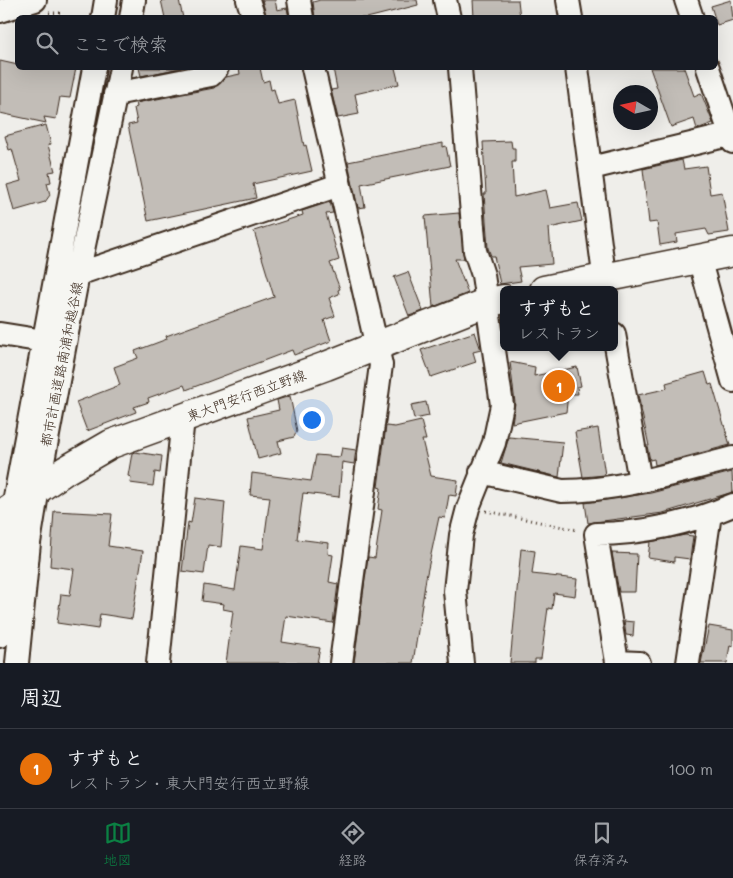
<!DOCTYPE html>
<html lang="ja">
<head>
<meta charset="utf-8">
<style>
  :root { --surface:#171b24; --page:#242831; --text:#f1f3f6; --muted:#9ea1a6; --line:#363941; --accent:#0b8043 }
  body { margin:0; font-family:Mali,"Klee One",sans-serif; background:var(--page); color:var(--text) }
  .compass { position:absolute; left:613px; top:85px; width:45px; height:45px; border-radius:50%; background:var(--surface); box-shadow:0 5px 20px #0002; rotate:279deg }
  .you { position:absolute; left:311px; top:419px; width:18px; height:18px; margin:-12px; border:4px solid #fff; border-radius:50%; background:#1a73e8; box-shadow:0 0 0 8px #1a73e833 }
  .badge { display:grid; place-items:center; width:32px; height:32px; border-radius:50%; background:var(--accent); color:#fff; font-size:16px; font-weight:700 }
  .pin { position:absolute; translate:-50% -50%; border:2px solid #fff; box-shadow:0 1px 5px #0006 }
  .popup { position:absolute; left:500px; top:286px; width:118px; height:65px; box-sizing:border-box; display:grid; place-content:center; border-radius:8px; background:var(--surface); filter:drop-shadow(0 1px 4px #0005); font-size:16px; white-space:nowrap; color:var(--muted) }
  .popup b { font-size:19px; color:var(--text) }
  .popup::after { content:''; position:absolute; left:50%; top:100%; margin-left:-10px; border:10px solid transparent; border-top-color:var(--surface) }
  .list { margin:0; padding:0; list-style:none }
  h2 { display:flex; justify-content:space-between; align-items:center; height:65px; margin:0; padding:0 20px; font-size:21px }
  h2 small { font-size:16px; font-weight:400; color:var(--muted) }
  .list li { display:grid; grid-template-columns:32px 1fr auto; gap:15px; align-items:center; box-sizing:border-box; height:80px; padding:0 20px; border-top:1px solid var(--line) }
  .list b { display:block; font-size:19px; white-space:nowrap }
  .list p { margin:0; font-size:16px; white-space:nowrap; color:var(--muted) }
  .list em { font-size:16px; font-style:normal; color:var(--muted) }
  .icon { flex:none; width:28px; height:28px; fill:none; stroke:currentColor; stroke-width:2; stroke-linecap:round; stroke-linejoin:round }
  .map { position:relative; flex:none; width:733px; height:663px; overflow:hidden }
  .search { position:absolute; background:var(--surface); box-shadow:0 5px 20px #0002; left:15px; right:15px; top:15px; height:55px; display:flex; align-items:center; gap:12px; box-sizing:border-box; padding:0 18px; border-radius:8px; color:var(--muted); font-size:19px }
  .sheet { height:145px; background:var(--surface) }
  nav { display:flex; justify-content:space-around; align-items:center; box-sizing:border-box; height:70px; border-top:1px solid var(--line); background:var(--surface); font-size:14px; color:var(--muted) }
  nav a { display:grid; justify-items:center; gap:2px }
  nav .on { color:var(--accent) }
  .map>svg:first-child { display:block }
</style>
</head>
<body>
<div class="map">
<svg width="733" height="663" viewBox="0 0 733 663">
  <rect width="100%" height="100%" fill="#efeeea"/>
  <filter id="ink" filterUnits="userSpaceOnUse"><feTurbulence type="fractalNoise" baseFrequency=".02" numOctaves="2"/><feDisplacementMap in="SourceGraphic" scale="10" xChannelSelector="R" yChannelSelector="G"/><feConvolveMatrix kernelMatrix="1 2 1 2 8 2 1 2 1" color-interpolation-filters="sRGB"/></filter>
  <g filter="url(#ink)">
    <path fill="#c2bdb7" stroke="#3b2a1e" d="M 161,0 L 179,0 L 183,18 L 165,18 Z
      M 262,0 L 275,0 L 277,10 L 287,8 L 289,18 L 267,18 Z
      M 320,0 L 417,0 L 418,5 L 367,18 L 315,18 L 313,2 Z
      M 473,0 L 518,0 L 520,18 L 474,18 Z
      M 731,0 L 733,20 L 717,25 L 711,6 Z
      M 0,61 L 18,65 L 18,68 L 76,68 L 70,98 L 60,97 L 56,119 L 44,117 L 46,123 L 0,113 Z
      M 139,68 L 181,68 L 141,76 Z
      M 239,68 L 260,68 L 263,82 L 269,80 L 271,90 L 274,89 L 278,104 L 295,100 L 304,146 L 306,145 L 312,171 L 253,184 L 256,198 L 148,221 L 128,125 L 137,123 L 134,108 L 137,107 L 136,103 L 214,88 L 226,77 L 240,74 Z
      M 333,68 L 395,68 L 399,84 L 355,94 L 359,114 L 338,118 L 331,90 L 337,89 Z
      M 650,68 L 684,68 L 694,96 L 701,93 L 713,123 L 697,129 L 694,119 L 671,127 Z
      M 46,125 L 51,144 L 48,145 L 55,171 L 49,172 L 51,182 L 47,183 L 50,195 L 45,202 L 14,211 L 7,185 L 21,181 L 12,149 L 9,150 L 5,136 Z
      M 511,141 L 512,148 L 515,148 L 515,162 L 512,162 L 514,197 L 546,190 L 550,208 L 578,203 L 582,221 L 549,228 L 552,264 L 518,267 L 521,281 L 500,284 L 494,256 L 491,256 L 488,248 L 484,194 L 486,194 L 483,142 Z
      M 443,143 L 443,147 L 446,146 L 450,166 L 361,184 L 365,207 L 358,208 L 348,162 Z
      M 682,160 L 684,169 L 706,166 L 710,194 L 722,192 L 729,232 L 709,235 L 706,229 L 676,234 L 677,242 L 660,245 L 657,222 L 649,223 L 643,169 Z
      M 330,202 L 333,213 L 326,214 L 339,260 L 330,263 L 340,289 L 338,290 L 339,294 L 329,298 L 335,316 L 324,320 L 331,341 L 294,355 L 292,350 L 186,390 L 184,385 L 148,398 L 149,402 L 134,407 L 136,412 L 87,431 L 76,402 L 120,385 L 114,367 L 138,358 L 135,351 L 167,339 L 166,336 L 274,297 L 254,231 L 303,215 L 302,211 Z
      M 459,213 L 464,259 L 455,259 L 468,293 L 433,307 L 425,216 Z
      M 408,272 L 423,311 L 409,316 L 394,277 Z
      M 475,332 L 481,350 L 473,352 L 476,362 L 431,377 L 421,350 Z
      M 510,362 L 535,367 L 534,376 L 577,367 L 581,386 L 577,387 L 578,394 L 568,394 L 566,412 L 512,423 L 515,403 Z
      M 705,372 L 709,385 L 712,384 L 730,445 L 655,465 L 654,459 L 650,460 L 647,446 L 649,446 L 638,395 L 665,389 L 667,387 L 666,383 Z
      M 290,396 L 297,431 L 294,437 L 278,441 L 281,453 L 258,459 L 248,417 L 279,410 L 277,400 Z
      M 426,402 L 429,416 L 414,419 L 411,405 Z
      M 421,421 L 426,440 L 422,440 L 431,476 L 458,480 L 456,496 L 449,495 L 445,518 L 439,517 L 426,578 L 413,663 L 354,663 L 368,557 L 375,558 L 382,510 L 378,509 L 381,488 L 378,487 L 386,426 L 395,427 Z
      M 598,428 L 605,475 L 583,477 L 575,432 Z
      M 509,437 L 563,442 L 559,477 L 501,463 Z
      M 342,448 L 356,450 L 354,464 L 342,462 L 339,497 L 303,493 L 297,539 L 329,543 L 328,554 L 333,555 L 329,582 L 338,584 L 333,623 L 286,616 L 282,642 L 320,648 L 317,663 L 226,663 L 233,611 L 223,609 L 224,604 L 202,601 L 204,585 L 235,590 L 241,546 L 263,549 L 270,497 L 250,495 L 252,473 L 311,481 L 316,455 L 340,457 Z
      M 135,452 L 162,456 L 160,473 L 155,472 L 153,486 L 130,483 L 131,477 L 128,476 L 132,453 Z
      M 732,472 L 733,492 L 663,513 L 588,523 L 585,503 L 651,493 Z
      M 195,498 L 225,502 L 221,547 L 208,545 L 204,574 L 182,571 L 188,522 L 191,523 Z
      M 54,511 L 112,514 L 108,546 L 143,551 L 132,619 L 100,614 L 98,629 L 57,623 L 61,594 L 70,595 L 74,569 L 50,566 Z
      M 685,535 L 693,536 L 690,559 L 674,557 L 674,562 L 648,558 L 650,542 Z
      M 521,549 L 535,551 L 532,574 L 577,579 L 575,596 L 554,593 L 552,609 L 548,608 L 541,659 L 535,659 L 535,663 L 510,663 Z
      M 612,553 L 637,554 L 635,592 L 619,592 Z
      M 624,621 L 634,622 L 633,636 L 626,635 Z
      M 709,626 L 733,630 L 733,646 L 730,645 L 727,663 L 701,663 Z"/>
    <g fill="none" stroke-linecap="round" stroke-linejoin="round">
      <defs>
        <path id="minor" d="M 248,0 L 254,18
          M 299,0 L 302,18
          M 445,0 L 449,18
          M 568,0 L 571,18
          M 686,0 L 692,18
          M 0,11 L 35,0
          M 103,18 L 106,0
          M 131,18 L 134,0
          M 313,68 L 381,365 L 341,663
          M 460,68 L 475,251 L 483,275 L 502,405 L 494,443 L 468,508 L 461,535 L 455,591 L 462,663
          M 577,68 L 606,290
          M 708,68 L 733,142
          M 115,94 L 211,75 L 217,68
          M 591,168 L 733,134
          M 699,258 L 733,381
          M 78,274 L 339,185
          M 0,334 L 44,341
          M 614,334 L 640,481
          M 481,472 L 562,491 C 619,491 678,472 733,458
          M 0,636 L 13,508 L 94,68
          M 17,663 L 29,543 L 38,488 L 78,274 L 121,68
          M 158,663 L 183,418
          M 639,663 L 617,662 L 596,534 C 641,534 691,523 733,505
          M 688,663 L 710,514"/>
        <path id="major" d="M 544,290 L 733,252
          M 0,515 L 66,470 L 111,444 L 326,366 L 485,303 L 504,299"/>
      </defs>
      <use href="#minor" stroke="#3b2a1e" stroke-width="26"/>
      <use href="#major" stroke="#3b2a1e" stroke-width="31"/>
      <path stroke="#3b2a1e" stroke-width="3" stroke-dasharray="1 4" stroke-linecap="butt" d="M 49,13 L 63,13
        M 486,511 L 578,530"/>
      <use href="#minor" stroke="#f6f6f2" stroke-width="22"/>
      <use href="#major" stroke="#f6f6f2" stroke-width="28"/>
    </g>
  </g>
  <g text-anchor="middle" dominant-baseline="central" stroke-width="4" stroke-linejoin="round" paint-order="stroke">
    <g font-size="14" fill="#3b2a1e" stroke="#f6f6f2">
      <text transform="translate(61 364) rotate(-79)">都市計画道路南浦和越谷線</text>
      <text transform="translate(246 395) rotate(-20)">東大門安行西立野線</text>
    </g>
  </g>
</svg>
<svg class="compass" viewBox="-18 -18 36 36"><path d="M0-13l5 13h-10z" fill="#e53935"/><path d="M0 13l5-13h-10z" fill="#9ea1a6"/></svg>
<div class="you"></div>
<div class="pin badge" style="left:559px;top:386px;background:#e8710a">1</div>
<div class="popup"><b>すずもと</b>レストラン</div>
<div class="search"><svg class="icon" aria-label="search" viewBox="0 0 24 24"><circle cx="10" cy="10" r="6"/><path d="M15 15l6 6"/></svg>ここで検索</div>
</div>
<section class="sheet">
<h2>周辺<small></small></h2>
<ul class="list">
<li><span class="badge" style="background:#e8710a">1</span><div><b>すずもと</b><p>レストラン · 東大門安行西立野線</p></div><em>100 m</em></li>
</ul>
</section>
<nav>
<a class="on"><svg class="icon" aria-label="map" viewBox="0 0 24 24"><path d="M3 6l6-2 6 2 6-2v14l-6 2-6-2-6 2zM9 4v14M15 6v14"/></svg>地図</a>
<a><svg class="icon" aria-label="directions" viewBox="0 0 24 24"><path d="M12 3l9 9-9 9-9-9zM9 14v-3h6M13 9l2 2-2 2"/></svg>経路</a>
<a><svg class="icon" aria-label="saved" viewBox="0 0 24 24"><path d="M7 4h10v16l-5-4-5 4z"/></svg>保存済み</a>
</nav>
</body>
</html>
